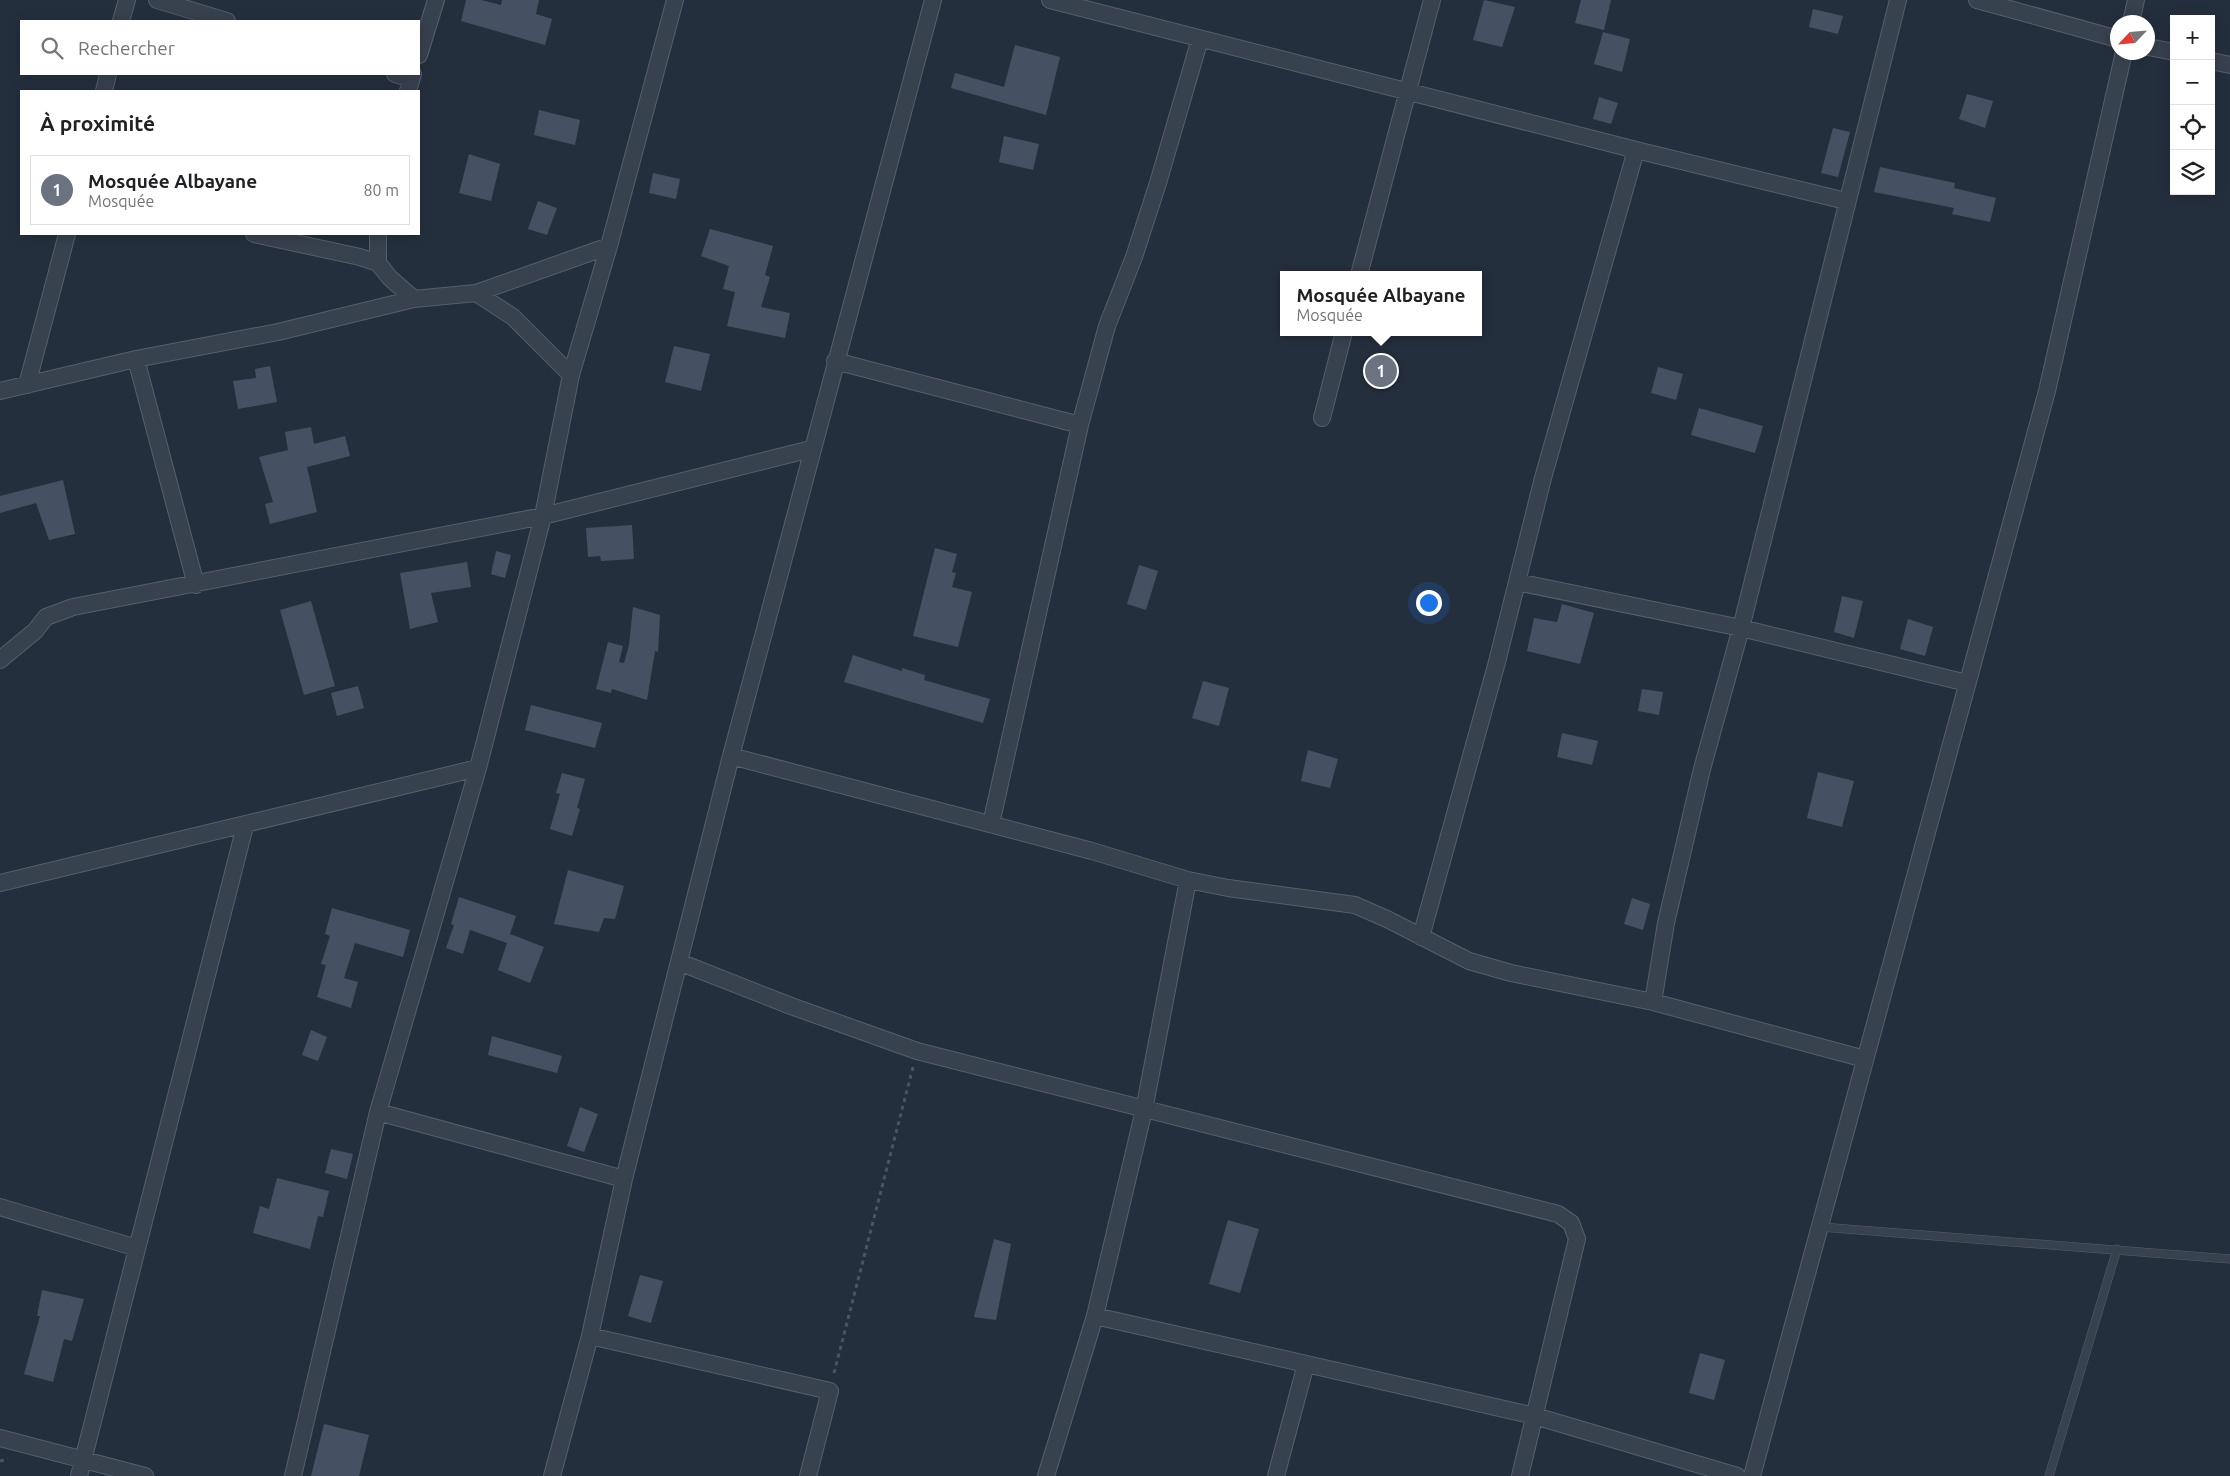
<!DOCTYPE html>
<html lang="fr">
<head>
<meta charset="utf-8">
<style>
  :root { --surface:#fff; --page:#f6f6f6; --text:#202124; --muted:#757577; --line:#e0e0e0; --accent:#7c3aed }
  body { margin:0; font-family:Ubuntu,sans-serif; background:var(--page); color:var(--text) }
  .controls { position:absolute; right:15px; top:15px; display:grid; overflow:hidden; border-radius:0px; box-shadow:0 2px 12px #0003 }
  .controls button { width:45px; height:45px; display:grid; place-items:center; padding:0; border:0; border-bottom:1px solid var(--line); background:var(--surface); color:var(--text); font:25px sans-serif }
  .compass { position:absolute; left:2110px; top:15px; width:45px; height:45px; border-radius:50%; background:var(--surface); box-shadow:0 2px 12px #0003; rotate:244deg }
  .you { position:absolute; left:1428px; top:602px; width:18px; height:18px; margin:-12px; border:4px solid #fff; border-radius:50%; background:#1a73e8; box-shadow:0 0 0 8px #1a73e833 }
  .badge { display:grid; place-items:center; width:32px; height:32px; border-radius:50%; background:var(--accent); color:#fff; font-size:16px; font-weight:700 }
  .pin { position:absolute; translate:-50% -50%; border:2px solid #fff; box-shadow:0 1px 5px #0006 }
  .popup { position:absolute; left:1280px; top:271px; width:202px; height:65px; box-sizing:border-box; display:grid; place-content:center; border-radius:0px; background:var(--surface); filter:drop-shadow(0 1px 4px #0005); font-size:16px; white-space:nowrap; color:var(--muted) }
  .popup b { font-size:19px; color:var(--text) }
  .popup::after { content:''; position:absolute; left:50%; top:100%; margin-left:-10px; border:10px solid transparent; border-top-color:var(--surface) }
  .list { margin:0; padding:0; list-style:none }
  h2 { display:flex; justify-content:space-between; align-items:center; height:65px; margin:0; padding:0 20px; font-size:21px }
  h2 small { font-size:16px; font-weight:400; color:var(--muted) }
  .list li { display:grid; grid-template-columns:32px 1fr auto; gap:15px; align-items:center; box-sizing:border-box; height:70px; margin:0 10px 10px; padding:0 10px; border:1px solid var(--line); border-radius:0px }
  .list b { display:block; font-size:19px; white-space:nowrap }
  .list p { margin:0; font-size:16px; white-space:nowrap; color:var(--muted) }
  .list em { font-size:16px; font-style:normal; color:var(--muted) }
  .icon { flex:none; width:28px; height:28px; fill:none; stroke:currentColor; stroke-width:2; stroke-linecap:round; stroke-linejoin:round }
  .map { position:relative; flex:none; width:2230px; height:1476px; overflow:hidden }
  .search { position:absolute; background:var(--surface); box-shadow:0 2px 12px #0003; left:20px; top:20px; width:400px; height:55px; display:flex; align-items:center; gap:12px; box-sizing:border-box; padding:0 18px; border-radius:0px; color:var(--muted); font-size:19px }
  .panel { position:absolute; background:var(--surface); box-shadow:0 2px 12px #0003; left:20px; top:90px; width:400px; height:145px; border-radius:0px }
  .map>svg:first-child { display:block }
</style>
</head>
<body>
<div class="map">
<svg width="2230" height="1476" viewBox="0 0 2230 1476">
  <rect width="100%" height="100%" fill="#242f3e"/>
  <path fill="#455162" d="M 466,0 L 481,0 L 501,5 L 502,0 L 539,0 L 536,14 L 552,19 L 545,45 L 461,21 Z
    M 1484,0 L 1515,7 L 1502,47 L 1473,40 Z
    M 1581,0 L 1611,0 L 1604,30 L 1575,23 Z
    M 1813,9 L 1843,16 L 1838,34 L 1809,27 Z
    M 1603,32 L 1630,39 L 1622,72 L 1594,64 Z
    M 1015,45 L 1060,57 L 1046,115 L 951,88 L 955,73 L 1004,87 Z
    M 1967,94 L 1993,101 L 1985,128 L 1959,119 Z
    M 1599,97 L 1618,103 L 1611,124 L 1593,119 Z
    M 539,110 L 580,120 L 575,145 L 534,135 Z
    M 1833,128 L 1850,132 L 1838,177 L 1821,173 Z
    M 1004,136 L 1039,144 L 1033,170 L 999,162 Z
    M 469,154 L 500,164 L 491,201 L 459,193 Z
    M 1880,167 L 1955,183 L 1954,188 L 1996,198 L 1990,222 L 1952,214 L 1954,208 L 1874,192 Z
    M 653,173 L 680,179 L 676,199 L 649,193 Z
    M 538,201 L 557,208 L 547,235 L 528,229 Z
    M 710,229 L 773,246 L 765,275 L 770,277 L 761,307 L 790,313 L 785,338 L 727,326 L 735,292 L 723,289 L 729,266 L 701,256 Z
    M 674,346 L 710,354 L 701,391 L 665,382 Z
    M 270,366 L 277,402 L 238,409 L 233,381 L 256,378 L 255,369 Z
    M 1658,367 L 1683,374 L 1676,400 L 1651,393 Z
    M 1699,408 L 1763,426 L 1755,453 L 1691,435 Z
    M 311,427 L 314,444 L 345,436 L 350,456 L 307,467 L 317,512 L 270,524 L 265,504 L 273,502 L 259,457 L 288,450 L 285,432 Z
    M 63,480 L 75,534 L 49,540 L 36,503 L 0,513 L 0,496 Z
    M 632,525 L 634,559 L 601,561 L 600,556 L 588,557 L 586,528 Z
    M 935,548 L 957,554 L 952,572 L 956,573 L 952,587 L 972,592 L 958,647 L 913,636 Z
    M 496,551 L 511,555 L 505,578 L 491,574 Z
    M 467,562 L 471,587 L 431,593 L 438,622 L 410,629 L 400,573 Z
    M 1139,565 L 1158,571 L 1146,610 L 1127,604 Z
    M 1842,596 L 1863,601 L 1854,638 L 1834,632 Z
    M 311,601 L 335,686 L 304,695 L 280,610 Z
    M 1562,604 L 1594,613 L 1580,664 L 1527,651 L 1534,618 L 1557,622 Z
    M 633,607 L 660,615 L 658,652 L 655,651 L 647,700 L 612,689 L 611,693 L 596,689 L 608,642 L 623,646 L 619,662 L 624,663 L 629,645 Z
    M 1908,619 L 1933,627 L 1925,656 L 1900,649 Z
    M 853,655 L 902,671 L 902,668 L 925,675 L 924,680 L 990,699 L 983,723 L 844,682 Z
    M 1203,681 L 1229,688 L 1219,726 L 1192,718 Z
    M 358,686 L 364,708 L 337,716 L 331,693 Z
    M 1642,689 L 1663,692 L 1659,715 L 1638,711 Z
    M 531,705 L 602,723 L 595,748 L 525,730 Z
    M 1562,733 L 1598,741 L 1592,765 L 1557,757 Z
    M 1308,750 L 1338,759 L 1330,788 L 1301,781 Z
    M 1818,772 L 1854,781 L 1842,827 L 1807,818 Z
    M 562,773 L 585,779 L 577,808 L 580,809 L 572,836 L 550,829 L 560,794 L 556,793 Z
    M 568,870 L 624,886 L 615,919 L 604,918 L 599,932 L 554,924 Z
    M 459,897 L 516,916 L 507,943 L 470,930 L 463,954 L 446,948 L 454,925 L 451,924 Z
    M 1632,898 L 1650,904 L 1643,930 L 1624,924 Z
    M 332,908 L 410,930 L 403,957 L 355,943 L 344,978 L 358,982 L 351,1008 L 317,997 L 326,965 L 321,964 L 330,936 L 325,934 Z
    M 510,934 L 544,947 L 530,983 L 498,970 Z
    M 311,1030 L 327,1037 L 318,1061 L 302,1055 Z
    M 492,1036 L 562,1056 L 557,1073 L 488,1055 Z
    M 580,1107 L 598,1114 L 584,1152 L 567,1146 Z
    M 331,1149 L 353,1154 L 347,1179 L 325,1173 Z
    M 277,1178 L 329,1191 L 323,1217 L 318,1216 L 310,1249 L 253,1233 L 260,1206 L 269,1209 Z
    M 1228,1220 L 1259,1229 L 1240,1293 L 1209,1284 Z
    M 994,1239 L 1011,1244 L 996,1320 L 974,1317 Z
    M 640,1275 L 663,1281 L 651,1323 L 628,1316 Z
    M 42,1290 L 84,1299 L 72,1341 L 64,1339 L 53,1382 L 24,1374 L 40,1316 L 37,1316 Z
    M 1700,1353 L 1725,1360 L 1714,1400 L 1689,1393 Z
    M 324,1424 L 369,1435 L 359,1476 L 311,1476 Z"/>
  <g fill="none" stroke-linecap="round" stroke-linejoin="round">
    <defs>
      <path id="lane" d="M 1821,1227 L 2230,1259
        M 2049,1476 L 2117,1249"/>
      <path id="street" d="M 157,0 L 227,21
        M 1050,0 L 1636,150 L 1846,201
        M 1977,0 L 2118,39
        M 121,21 L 127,0
        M 2131,22 L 2136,0
        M 2148,47 L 2174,52
        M 419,55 L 436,0
        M 2211,61 L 2230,65
        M 395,74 L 411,79
        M 104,91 L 108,74
        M 408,91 L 413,74
        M 254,234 L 360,257 L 378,263 L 390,278 L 414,299
        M 378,263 L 378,234
        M 1359,275 L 1432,0
        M 476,293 L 513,317 L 571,375
        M 136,359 L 196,585
        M 835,361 L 1080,425
        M 27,385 L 67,234
        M 0,391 L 136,359 L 278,332 L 414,299 L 476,293 L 609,246
        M 1322,418 L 1344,332
        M 1517,582 L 1741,628 L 1967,683
        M 0,660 L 35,631 L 46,617 L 73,607 L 543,516 L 811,449
        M 731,756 L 1092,851 L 1188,880 L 1228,888 L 1355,905 L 1389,920 L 1469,961 L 1511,973 L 1653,1002 L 1865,1059
        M 991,824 L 1080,425 L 1107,326 L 1134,257 L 1158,183 L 1200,39
        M 0,883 L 478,768
        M 1421,937 L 1497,662 L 1543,478 L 1636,150
        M 679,962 L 791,1006 L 917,1051 L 1558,1214 L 1571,1223 L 1577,1239 L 1520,1476
        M 1653,1002 L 1666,923 L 1702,769 L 1741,628 L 1898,0
        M 378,1112 L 624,1179
        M 0,1207 L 137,1248
        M 1095,1316 L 1535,1416 L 1737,1476
        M 590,1336 L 830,1391 L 808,1476
        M 0,1438 L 145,1476
        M 79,1476 L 245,826
        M 293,1476 L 378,1112 L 478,768 L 543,516 L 571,375 L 609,246 L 675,0
        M 552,1476 L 590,1336 L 624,1179 L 731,756 L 933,0
        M 1046,1476 L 1095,1316 L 1144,1110 L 1188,880
        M 1276,1476 L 1306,1364
        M 1752,1476 L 2047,391 L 2124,52"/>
    </defs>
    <use href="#lane" stroke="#565f6c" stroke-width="9"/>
    <use href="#street" stroke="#565f6c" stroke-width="18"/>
    <path stroke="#44595c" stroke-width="3" stroke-dasharray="4 4" stroke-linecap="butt" d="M 834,1373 L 913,1067
      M 0,1461 L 8,1459"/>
    <use href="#lane" stroke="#38414e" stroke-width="8"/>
    <use href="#street" stroke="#38414e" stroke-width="16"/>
  </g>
</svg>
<div class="controls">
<button>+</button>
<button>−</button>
<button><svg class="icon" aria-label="locate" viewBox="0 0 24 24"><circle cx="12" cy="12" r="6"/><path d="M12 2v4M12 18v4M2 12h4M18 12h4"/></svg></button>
<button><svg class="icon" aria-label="layers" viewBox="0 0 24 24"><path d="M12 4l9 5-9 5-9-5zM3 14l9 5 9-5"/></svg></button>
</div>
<svg class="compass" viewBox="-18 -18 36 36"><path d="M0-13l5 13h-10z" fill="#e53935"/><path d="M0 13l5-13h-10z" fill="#757577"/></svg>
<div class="you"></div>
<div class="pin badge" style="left:1381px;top:371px;background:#6b7280">1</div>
<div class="popup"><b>Mosquée Albayane</b>Mosquée</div>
<div class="search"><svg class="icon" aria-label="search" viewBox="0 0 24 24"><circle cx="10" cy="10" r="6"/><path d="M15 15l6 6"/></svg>Rechercher</div>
<section class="panel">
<h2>À proximité<small></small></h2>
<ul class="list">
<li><span class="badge" style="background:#6b7280">1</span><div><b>Mosquée Albayane</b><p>Mosquée</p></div><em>80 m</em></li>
</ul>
</section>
</div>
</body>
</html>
